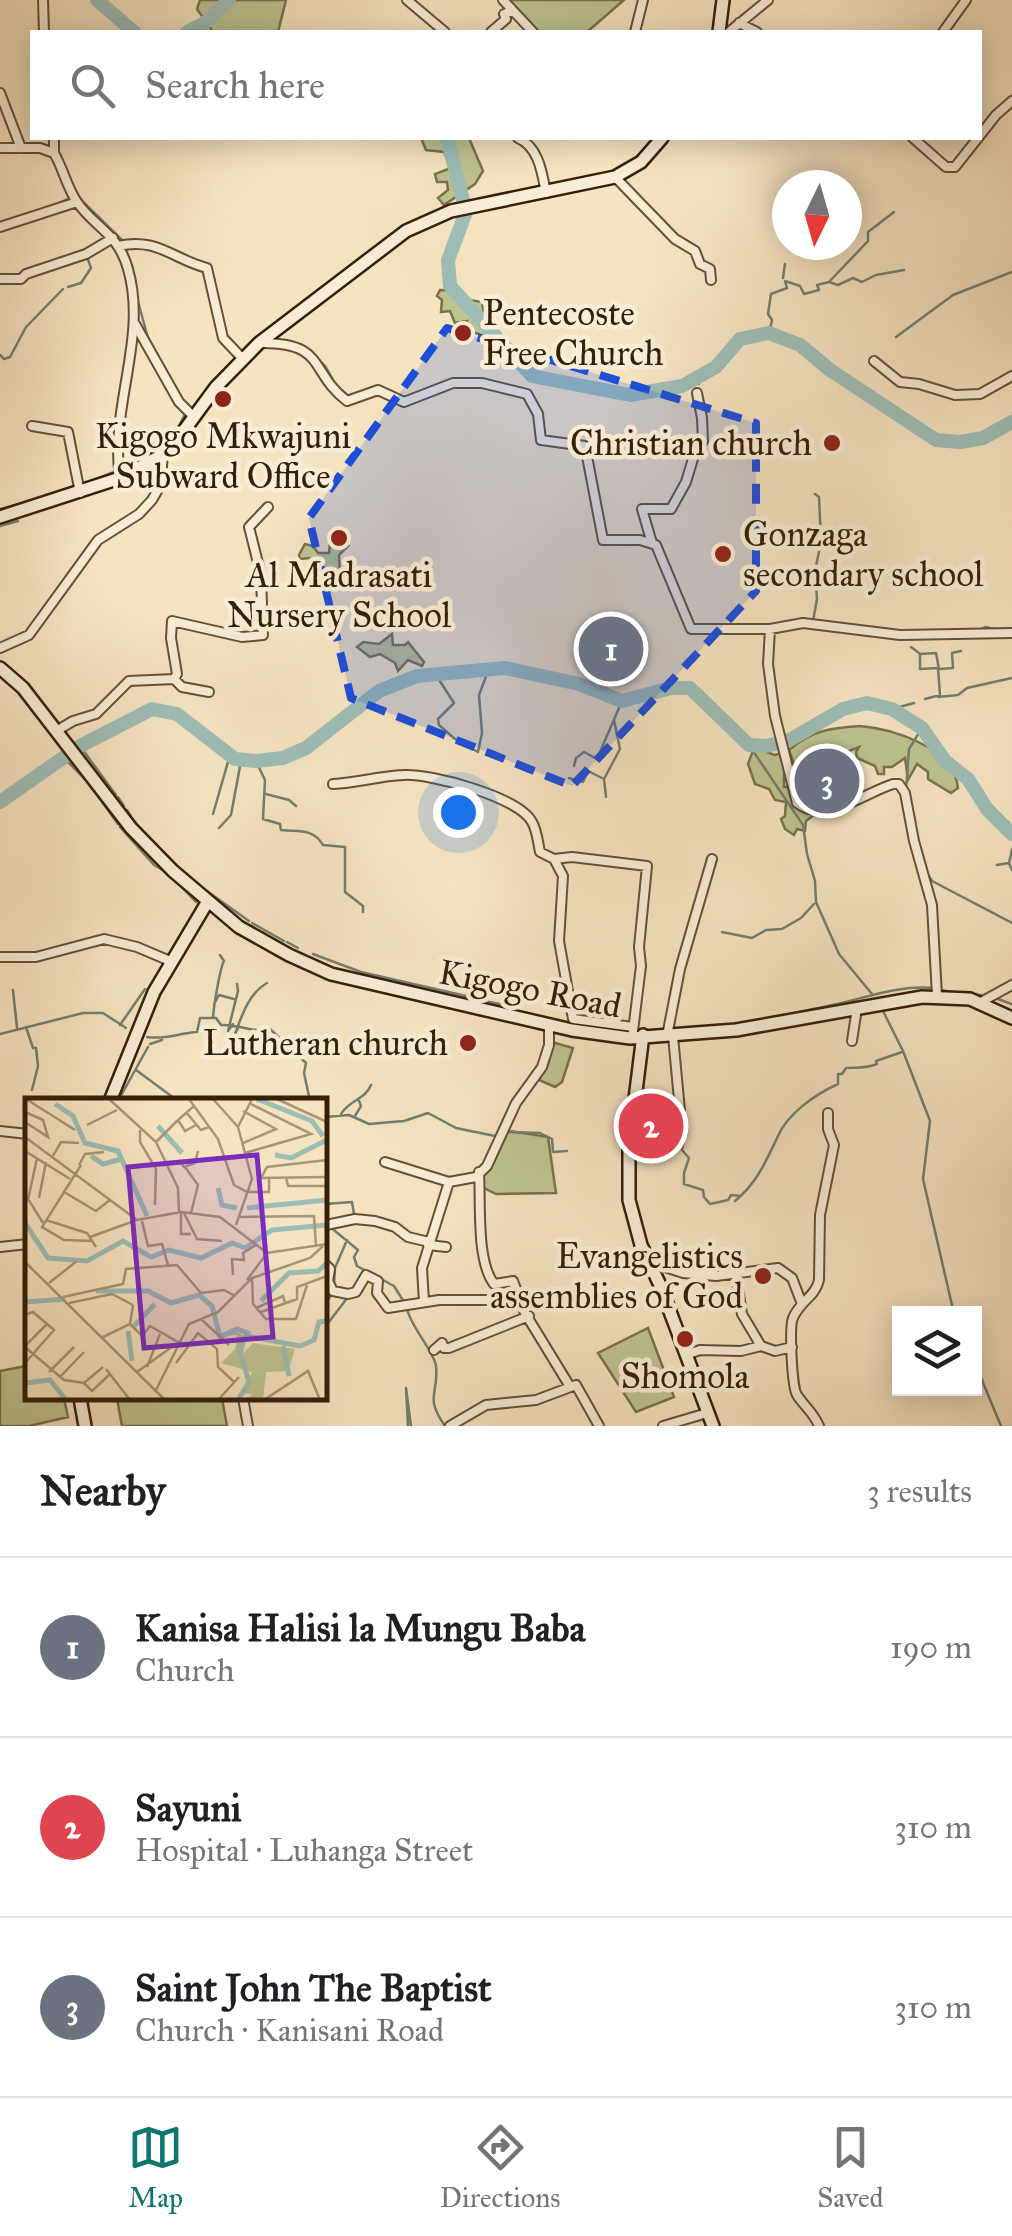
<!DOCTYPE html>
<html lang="en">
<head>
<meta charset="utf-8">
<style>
  :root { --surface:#fff; --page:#f2f2f2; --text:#202124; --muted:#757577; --line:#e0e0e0; --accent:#0f766e }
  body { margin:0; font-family:"IM FELL Great Primer",serif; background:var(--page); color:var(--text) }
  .controls { position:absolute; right:30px; bottom:30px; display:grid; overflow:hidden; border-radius:0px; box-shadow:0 5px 25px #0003 }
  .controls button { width:90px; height:90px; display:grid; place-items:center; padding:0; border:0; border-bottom:2px solid var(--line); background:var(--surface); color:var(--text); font:50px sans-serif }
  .compass { position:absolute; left:772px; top:170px; width:90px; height:90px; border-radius:50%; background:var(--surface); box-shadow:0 5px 25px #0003; rotate:185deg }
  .you { position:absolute; left:458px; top:812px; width:35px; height:35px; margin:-25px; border:8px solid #fff; border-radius:50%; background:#1a73e8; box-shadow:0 0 0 15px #1a73e833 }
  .badge { display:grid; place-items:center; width:65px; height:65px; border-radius:50%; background:var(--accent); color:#fff; font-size:32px; font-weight:700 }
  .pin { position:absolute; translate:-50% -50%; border:5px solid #fff; box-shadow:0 2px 10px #0006 }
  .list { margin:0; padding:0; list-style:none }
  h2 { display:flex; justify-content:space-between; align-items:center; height:130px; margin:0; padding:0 40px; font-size:42px }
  h2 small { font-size:32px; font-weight:400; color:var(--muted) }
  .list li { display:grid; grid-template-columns:65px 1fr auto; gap:30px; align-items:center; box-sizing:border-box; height:180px; padding:0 40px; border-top:2px solid var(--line) }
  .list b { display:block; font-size:38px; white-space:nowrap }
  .list p { margin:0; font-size:32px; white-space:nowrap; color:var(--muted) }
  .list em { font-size:32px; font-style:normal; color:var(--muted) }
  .icon { flex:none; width:55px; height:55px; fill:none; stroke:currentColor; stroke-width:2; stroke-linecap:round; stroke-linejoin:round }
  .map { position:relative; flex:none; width:1012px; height:1426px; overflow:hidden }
  .search { position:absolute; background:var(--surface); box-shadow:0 5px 25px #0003; left:30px; right:30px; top:30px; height:110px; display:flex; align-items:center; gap:25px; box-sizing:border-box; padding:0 35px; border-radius:0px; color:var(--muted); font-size:38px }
  .sheet { height:670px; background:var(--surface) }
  nav { display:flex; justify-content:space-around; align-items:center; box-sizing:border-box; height:140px; border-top:2px solid var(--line); background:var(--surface); font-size:28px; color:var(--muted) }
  nav a { display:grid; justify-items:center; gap:5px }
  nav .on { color:var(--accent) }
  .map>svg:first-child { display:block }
</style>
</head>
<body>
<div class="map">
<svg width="1012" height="1426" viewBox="0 0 1012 1426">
  <rect width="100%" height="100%" fill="#f6e4c1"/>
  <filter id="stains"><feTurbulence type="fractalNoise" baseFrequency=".002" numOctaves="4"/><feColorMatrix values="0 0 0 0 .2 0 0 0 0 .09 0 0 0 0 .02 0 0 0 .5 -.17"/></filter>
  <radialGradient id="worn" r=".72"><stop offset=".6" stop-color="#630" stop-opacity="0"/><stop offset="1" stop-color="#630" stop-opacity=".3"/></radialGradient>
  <path fill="#bec491" stroke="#7a724c" stroke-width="2.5" d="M 200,0 L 286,0 L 278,32 L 213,32 L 197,9 Z
    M 503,0 L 624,0 L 587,32 L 532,32 Z
    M 421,138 L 469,138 L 483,171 L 475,184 L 444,205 L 438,198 L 448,190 L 447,182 L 437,182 L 435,174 L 451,168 L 444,152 L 426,150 Z
    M 440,290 L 458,291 L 469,300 L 482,302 L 485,321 L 491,329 L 487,337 L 464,329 L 467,321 L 455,323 L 450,311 L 441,312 L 442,300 L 437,296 Z
    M 330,542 L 348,546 L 339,555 L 340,573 L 319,578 L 314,571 L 319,566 L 310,558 L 300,559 L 299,555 L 305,544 L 313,546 L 318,553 L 329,553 Z
    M 392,634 L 393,645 L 405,645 L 408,642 L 424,662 L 422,666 L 408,660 L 398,671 L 395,663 L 380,654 L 370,657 L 357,647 L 363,642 L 379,644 Z
    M 860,726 C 893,729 954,747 958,788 L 951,793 L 928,779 L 928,772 L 917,764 L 908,780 L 905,758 L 892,767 L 884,767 L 884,774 L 878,774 L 875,766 L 857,758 L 856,752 L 859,747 L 849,751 L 850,759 L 846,761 L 836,757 L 842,751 L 840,748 L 828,752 L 820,764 L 792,768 L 793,761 L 789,750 C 812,731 828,728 860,726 Z
    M 754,748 L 775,755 L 781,753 L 787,771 L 784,774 L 784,787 L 792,787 L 794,800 L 814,815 L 806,821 L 805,831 L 797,829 L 794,835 L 785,829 L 781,819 L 785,816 L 786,802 L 775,800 L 769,789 L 755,784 L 748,764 Z
    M 552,1042 L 573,1048 L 562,1082 L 555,1087 L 537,1079 Z
    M 503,1130 L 548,1137 L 556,1193 L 496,1194 L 482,1187 L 482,1172 Z
    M 648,1328 L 674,1397 L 636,1412 L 598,1353 Z
    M 26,1366 L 28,1398 L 64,1399 L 68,1417 L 29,1426 L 0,1426 L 0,1371 Z
    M 117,1399 L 222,1399 L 227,1426 L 122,1426 Z"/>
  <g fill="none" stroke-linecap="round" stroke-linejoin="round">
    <path stroke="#737e71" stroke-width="2.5" d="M 0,152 L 13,152
      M 77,196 L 123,241
      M 51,207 L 68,199
      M 0,222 L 35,211
      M 146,241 L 167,248
      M 126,249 L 131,266
      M 212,271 L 220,307
      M 783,278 L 785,264
      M 829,282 L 868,241 L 868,232 L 894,212
      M 68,287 L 81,283 L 91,268 L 87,257
      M 137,298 L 148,338 L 172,382
      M 769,333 L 772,320 L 768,314 L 771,294 L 787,288 L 785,281 L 800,286 L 804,294 L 819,290 L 817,285 L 829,282 L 838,285 L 853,278 L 862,282 L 876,275 L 904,270
      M 896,337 L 953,295 L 1012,272
      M 307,349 L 325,366 L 336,385
      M 0,355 L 4,359 L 10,357 L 26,327 L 63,289
      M 699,378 L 699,384
      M 436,386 L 452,380
      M 532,395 L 540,409
      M 567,440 L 580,440
      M 162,449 L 175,434 L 185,414
      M 122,468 L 146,457
      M 86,483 L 114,472
      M 815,494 L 819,497 L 821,542 L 815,571 L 817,599 L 813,621 L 816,622
      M 0,509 L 32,501
      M 0,526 L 18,521
      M 99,536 L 117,524
      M 977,631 L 986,627 L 998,630
      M 911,647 L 919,653
      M 436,675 L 454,703 L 438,719 L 439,725 L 455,739 L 478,752 L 482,733 L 479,695 L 488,671
      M 938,697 L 958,695 L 967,688 L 1012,678
      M 925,699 L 940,695 L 938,668 L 920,669 L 920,654 L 936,653 L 939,669 L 953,668 L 952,653 L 961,651
      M 892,709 L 914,703
      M 749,745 L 803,825 L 807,854 L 815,881 L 816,902 L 839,954 L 872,994
      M 80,746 L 116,795
      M 63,757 L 87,781 L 118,824
      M 256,761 L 265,780 L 263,819 L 280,824 L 281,830 C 299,832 313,828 323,845 L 345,847 L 345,892 L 363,906 L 363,912
      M 574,766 L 576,758 L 584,752 L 597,759 L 622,701
      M 569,778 L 583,782 L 588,771 L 604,779
      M 906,790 L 909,749 L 922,728
      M 266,794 L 289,800 L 296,806
      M 118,797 L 124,806
      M 606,797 L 604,779 L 620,749 L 614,720
      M 127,810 L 137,827
      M 213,814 L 230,755
      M 120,827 L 154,865 L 169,874
      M 219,828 L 231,815 L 241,761
      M 1012,849 L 1009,863 L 1012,870
      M 997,865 L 1009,863
      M 925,870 L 932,881 L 1012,923
      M 172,877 L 196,902
      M 201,887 L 249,921
      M 190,892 L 202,904
      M 252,923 L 284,941
      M 722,932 L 752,938 L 766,930 L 782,929 L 801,918 L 814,904
      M 287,942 L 298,948
      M 313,954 L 361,972 L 466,996
      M 13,990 L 17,1028
      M 941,990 L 962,994
      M 970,994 L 987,996
      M 473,998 L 481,1000
      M 995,998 L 1012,1004
      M 484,1001 L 505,1005
      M 214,1004 L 219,995 L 234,999
      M 882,1009 L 903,1051 L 930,1121 L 923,1179 L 954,1314
      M 471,1013 L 499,1019
      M 213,1017 C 214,1005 220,968 224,961 L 220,955
      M 233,1024 L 228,1031 L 238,991 L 237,984
      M 521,1024 L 543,1030
      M 120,1025 L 145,989
      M 731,1025 C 764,1018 798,1013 832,1005 C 866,998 897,985 933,988
      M 239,1026 L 235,1034 C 242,1015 249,993 267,983
      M 26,1027 L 33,1048 L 36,1048 L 38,1066 L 32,1090
      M 553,1032 L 599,1039
      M 0,1034 L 83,1013 L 103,1013 L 126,1028
      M 147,1037 C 165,1040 179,1033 197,1032 L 200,1018 L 216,1018 L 221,1025 C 241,1024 248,1033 270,1029 L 306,1063 L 304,1073 L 310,1101
      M 647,1042 L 664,1041
      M 150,1044 L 162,1040
      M 136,1070 L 178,1101
      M 118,1101 L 148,1047
      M 341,1114 C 349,1100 365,1100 371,1085
      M 355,1116 L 361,1106 L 359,1101
      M 325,1117 L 349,1115 L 369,1124 L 404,1121 L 428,1113 L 456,1128 L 495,1136
      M 505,1132 L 540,1133 L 552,1139 L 553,1152 L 567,1151
      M 685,1135 L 682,1150 L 689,1158 L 684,1173 L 684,1184 L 703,1190 L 704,1197 L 710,1204 L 728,1200 L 731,1195 L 741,1196
      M 735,1201 C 757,1183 766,1161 778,1136 C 788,1113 816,1094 838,1084 L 838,1074 L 842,1074 L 846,1068 C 858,1067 865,1069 877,1064 L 876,1061 L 902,1052
      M 325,1204 L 352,1202 L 354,1214
      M 329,1226 L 358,1250 L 354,1257 L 357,1266 L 394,1286 L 404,1302
      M 334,1284 L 335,1268 L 347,1240
      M 325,1304 L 332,1294
      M 407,1309 C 412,1329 434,1351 436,1366 C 439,1395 424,1396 445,1426
      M 325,1327 L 348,1297
      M 974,1361 L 1001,1426
      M 294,1398 L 295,1399
      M 408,1426 L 406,1388 L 411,1426"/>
    <path stroke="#9dbeb7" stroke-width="14" d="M 97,0 L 134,32
      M 187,32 L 205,23 L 229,0
      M 447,138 L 466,212 L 448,260 L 450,286 L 532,376 L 630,395 L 682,386 L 716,367 L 740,339 L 769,333 L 800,345 L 830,370 L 936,440 L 960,442 L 983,438 L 1012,422
      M 0,802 L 80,746 L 152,709 L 177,714 L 235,759 L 256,761 L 283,758 L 306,748 L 379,691 L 417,676 L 505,668 L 579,684 L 622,701 L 671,688 L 690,688 L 749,745 L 766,746 L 788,741 L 843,709 L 867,703 L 892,709 L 922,728 L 945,761 L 968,779 L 987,809 L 1012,834"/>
    <defs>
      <path id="street" d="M 43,0 L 44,32
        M 407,0 L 445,32
        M 503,0 L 533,32
        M 739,23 L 757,32
        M 491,32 L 506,19 L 504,14 L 512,11
        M 635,32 L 643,0
        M 729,32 L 768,0
        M 943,32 L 966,0
        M 0,93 L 21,148
        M 54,138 L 54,153
        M 518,138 C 539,147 542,173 546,193
        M 913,138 L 946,167 L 955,167 L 996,115 L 1012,101
        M 0,148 L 40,148 L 54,153 C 63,168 67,188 77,202 C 95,228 118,233 128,269 C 148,338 109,408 120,478
        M 615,177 L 675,239 L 695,251 L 700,264 L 710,269 L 711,280
        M 0,227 L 77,202
        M 118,246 C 158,237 172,259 207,268 L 223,338 L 242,358
        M 0,279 L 21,279 L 26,274 L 86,254 L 113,238
        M 135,324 L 179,402 L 195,418
        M 259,343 C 327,342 308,371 347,401 L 378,390 L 404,402 L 453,383 L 482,383 L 527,394 L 538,414 L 541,440 L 585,446 L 603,540 L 640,540 L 656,545 L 691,629 L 770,629 L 803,623 L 900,635 L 1012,633
        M 874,361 L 900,382 L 919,384 L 955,395 L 980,394 L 1012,376
        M 32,426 L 68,432 L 80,493
        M 652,543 L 642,509 L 671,509 L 686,482 L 695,452 L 703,441 L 702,418 L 697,393
        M 770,629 L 768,664 L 775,716 L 797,803 C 826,825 864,793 893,784 L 899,784 L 905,793 L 914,841 L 932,905 L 937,996
        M 0,648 L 29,635 L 98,540 L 139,514 L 152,500 L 160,486 L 163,456
        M 174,679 L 182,687 L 209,692
        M 58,730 L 73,721 L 96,714 L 129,681 L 174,679 L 177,674 L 171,638 L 172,621 L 242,637 L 263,635 L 261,575 L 249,527 L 268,507
        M 333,784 C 357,783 379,776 403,775 C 430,773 519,797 532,822 C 537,830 538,843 540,852 L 554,859 L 563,876 L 559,941 L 573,1019 L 633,1027
        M 554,859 L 572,857 L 647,866 L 639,947 L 641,966 L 633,1031
        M 0,957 L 36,957 L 104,939 L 137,947 L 170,961
        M 981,1002 L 1012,985
        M 667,1036 L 680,969 L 712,859
        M 673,1036 L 682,1132
        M 852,1041 L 857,1008
        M 0,1131 L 28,1134
        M 385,1162 L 449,1182 L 476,1177 L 487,1166 L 516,1103 L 542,1067 L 549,1045 L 549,1024
        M 479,1172 C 481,1202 476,1261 494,1284 L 513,1281 L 525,1313 L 569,1385
        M 326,1225 L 355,1219 L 375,1221 L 395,1227 L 408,1237 L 429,1242
        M 428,1245 L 446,1247
        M 0,1247 L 28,1244
        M 650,1262 L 683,1273 L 716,1276 L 778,1268 L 792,1278 L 802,1304
        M 325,1264 L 330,1269 L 328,1281 L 333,1291 L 348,1294 L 356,1292 L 366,1275 L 378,1281 L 377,1293 L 388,1308 L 439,1300 L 491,1300
        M 736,1274 L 742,1314 L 761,1346
        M 424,1302 L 422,1268 L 449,1182
        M 434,1350 L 442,1343 L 444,1348 L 449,1348 L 529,1316
        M 686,1355 L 700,1350 L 741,1351 L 761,1346 L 775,1351 L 792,1347
        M 243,1398 L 248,1426
        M 450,1426 L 486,1405 L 536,1400 L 576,1385 L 599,1426
        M 663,1426 L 707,1413
        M 819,1426 C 814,1413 804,1406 797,1395 C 792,1388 789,1327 793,1318 C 799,1302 816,1296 819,1280 L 820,1215 L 834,1145 L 828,1129 L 828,1113"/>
      <path id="secondary" d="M 719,32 L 723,0
        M 0,517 L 120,478 L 169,451 L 216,387 L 259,343 L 406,231 L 451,211 L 615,177 L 641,162 L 662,138
        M 0,668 L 23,688 L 131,828 L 173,871 L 239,927 L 289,955 L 331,974 L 572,1030 L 630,1038 L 736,1030 L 922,997 L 970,999 L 1012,1018
        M 643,1035 L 629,1147 L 629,1200 L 641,1245 L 660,1285 L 713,1426
        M 110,1101 L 154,992 L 208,901
        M 80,1398 L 85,1426"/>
    </defs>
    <use href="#street" stroke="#655036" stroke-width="12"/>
    <use href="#secondary" stroke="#351f08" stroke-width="16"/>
    <use href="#street" stroke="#f9edd7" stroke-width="8"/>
    <use href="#secondary" stroke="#f9edd7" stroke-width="11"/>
  </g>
  <path fill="#1d4ed8" fill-opacity="0.2" stroke="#1d4ed8" stroke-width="8" stroke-dasharray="20 12" stroke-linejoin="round" d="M 447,328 L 756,423 L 756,591 L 572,786 L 351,698 L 309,518 Z"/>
  <g fill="#8f2418" stroke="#f9edd7" stroke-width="4">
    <circle cx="463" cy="333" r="10"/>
    <circle cx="223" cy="399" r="10"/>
    <circle cx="832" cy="443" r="10"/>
    <circle cx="339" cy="538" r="10"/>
    <circle cx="723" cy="554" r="10"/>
    <circle cx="468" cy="1043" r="10"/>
    <circle cx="763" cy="1276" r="10"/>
    <circle cx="685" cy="1339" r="10"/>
  </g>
  <g text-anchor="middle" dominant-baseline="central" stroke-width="9" stroke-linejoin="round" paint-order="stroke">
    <g font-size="35" fill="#351f08" stroke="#f9edd7">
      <text x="483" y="313" text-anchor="start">Pentecoste<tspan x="483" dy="40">Free Church</tspan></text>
      <text x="223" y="436">Kigogo Mkwajuni<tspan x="223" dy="40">Subward Office</tspan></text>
      <text x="812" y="443" text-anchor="end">Christian church</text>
      <text x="743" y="534" text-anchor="start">Gonzaga<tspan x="743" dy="40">secondary school</tspan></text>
      <text x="339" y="575">Al Madrasati<tspan x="339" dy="40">Nursery School</tspan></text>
      <text x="448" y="1043" text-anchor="end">Lutheran church</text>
      <text x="743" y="1256" text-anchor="end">Evangelistics<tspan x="743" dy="40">assemblies of God</tspan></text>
      <text x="685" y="1376">Shomola</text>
    </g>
    <g font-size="35" fill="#351f08" stroke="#f9edd7">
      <text transform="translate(530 989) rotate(11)">Kigogo Road</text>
    </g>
  </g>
  <g transform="translate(25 1098)">
    <rect width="302" height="302" fill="#f6e4c1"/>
    <path d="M 206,230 L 222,240 L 218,256 L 228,245 L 270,251 L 263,273 L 241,274 L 238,302 L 216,302 L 228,297 L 219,295 L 227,274 L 196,265 L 210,251 L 212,237 L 199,238 Z" fill="#bec491"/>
    <path fill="none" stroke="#9dbeb7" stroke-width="5" d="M 232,1 L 287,23 L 298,38M 30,6 L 48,18 L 60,45 L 93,53 L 122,118M 133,28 L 157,55M 250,57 L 266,60 L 302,42M 66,58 L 78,66 L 97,61M 193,90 L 197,107 L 212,110M 222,110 L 302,102M 0,125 L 23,160 L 62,163 L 98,143 L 126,159 L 144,152 L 176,160 L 207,145 L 220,150 L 247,132 L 302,127M 71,193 L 123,193 L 146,205 L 174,197 L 187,208 L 195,239 L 212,231 L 225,236M 236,203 L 264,175 L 293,173 L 302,165M 0,204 L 40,201M 109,228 L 130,206M 103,233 L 107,263M 258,248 L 264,278M 0,285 L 25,282 L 41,302M 213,302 L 224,284 L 214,250 L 221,238 L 275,248 L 289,242 L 294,224 L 302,223"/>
    <path fill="none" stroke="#a99577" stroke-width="2.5" d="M 1,1 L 50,32M 84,1 L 131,44 L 153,90 L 154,114M 164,1 L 193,41 L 209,87 L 222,94M 188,1 L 213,29M 252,1 L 302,24M 169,8 L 153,22 L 160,33 L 171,27M 218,13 L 251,31 L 218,45M 0,14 L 18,22 L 23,39 L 0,24M 161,14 L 176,32 L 184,29M 62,27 L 92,12M 115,32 L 115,44 L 131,71 L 130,107M 0,39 L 112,122 L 156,114 L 195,119 L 242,155 L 302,146M 131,44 L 153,22M 0,53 L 45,81M 220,55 L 286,36 L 224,5M 28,58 L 36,44 L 54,45M 154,62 L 159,69 L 170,65 L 173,53M 54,67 L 60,56 L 79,54M 56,67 L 17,129 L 39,142 L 68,143M 160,69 L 173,87 L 166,115M 261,79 L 263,88 L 302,88M 233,80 L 302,79M 236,80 L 242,69 L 302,62M 39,94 L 71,113 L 86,101M 223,94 L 244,94 L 244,79M 0,96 L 18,125M 14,100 L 21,64M 3,102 L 12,60M 156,114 L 156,136 L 166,136M 159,115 L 172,141 L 197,143M 215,119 L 289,118 L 291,148M 21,122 L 62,135 L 71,149M 117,123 L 123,148 L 137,146 L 143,167M 211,127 L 227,81 L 213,29 L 227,1M 65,139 L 112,122M 0,164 L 140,302M 208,177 L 207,161 L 219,162 L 218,155 L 231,147M 227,180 L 228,206 L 241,221 L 271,221 L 282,187M 222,182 L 242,155M 24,185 L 52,163M 38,199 L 98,186 L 101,171 L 152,167 L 176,195 L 199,192 L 210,198M 44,205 L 87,196 L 108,207M 231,210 L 258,198 L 260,205M 236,214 L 272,201 L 272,189 L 302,178M 0,217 L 8,214 L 29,232 L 0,265M 176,221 L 204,247M 105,226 L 117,238 L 125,228 L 153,244M 78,239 L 105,226 L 108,207M 0,248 L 23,225M 0,249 L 39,282 L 59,285 L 78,269M 151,265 L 173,235 L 192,251 L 193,269 L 209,284M 122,269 L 135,236M 81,271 L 105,302M 24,274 L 49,249M 112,274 L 155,243M 34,280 L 59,254M 59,285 L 67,293 L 85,276M 130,294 L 164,226 L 193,214 L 227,180 L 285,160 L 298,148M 193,302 L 214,279M 239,302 L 283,273 L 295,302"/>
    <path fill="#7b2cbf" fill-opacity="0.15" stroke="#7b2cbf" stroke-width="5" d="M 232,57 L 248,239 L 119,250 L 103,69 Z"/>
    <rect width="302" height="302" fill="none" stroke="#351f08" stroke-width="5"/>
  </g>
  <rect width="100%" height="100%" filter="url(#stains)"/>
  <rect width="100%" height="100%" fill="url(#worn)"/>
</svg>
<div class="controls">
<button><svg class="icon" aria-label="layers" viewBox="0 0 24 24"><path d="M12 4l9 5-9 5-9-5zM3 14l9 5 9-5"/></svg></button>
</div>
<svg class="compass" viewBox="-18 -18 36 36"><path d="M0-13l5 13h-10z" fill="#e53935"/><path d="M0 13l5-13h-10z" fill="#757577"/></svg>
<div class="you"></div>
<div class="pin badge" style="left:611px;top:649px;background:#6b7280">1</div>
<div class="pin badge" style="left:651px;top:1126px;background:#e0444e">2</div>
<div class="pin badge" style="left:827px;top:781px;background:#6b7280">3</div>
<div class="search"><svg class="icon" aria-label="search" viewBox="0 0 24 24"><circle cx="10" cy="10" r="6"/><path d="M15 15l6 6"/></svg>Search here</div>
</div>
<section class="sheet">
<h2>Nearby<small>3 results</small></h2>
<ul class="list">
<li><span class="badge" style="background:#6b7280">1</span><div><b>Kanisa Halisi la Mungu Baba</b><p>Church</p></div><em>190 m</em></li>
<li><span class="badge" style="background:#e0444e">2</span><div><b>Sayuni</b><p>Hospital · Luhanga Street</p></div><em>310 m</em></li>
<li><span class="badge" style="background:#6b7280">3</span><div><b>Saint John The Baptist</b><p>Church · Kanisani Road</p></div><em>310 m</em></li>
</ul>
</section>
<nav>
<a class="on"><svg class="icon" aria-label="map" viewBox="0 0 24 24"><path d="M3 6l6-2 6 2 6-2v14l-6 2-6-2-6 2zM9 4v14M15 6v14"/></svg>Map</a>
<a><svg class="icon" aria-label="directions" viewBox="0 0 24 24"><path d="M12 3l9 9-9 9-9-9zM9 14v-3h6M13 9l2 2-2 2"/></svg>Directions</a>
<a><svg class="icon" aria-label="saved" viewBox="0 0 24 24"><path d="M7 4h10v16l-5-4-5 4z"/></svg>Saved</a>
</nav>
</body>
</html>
